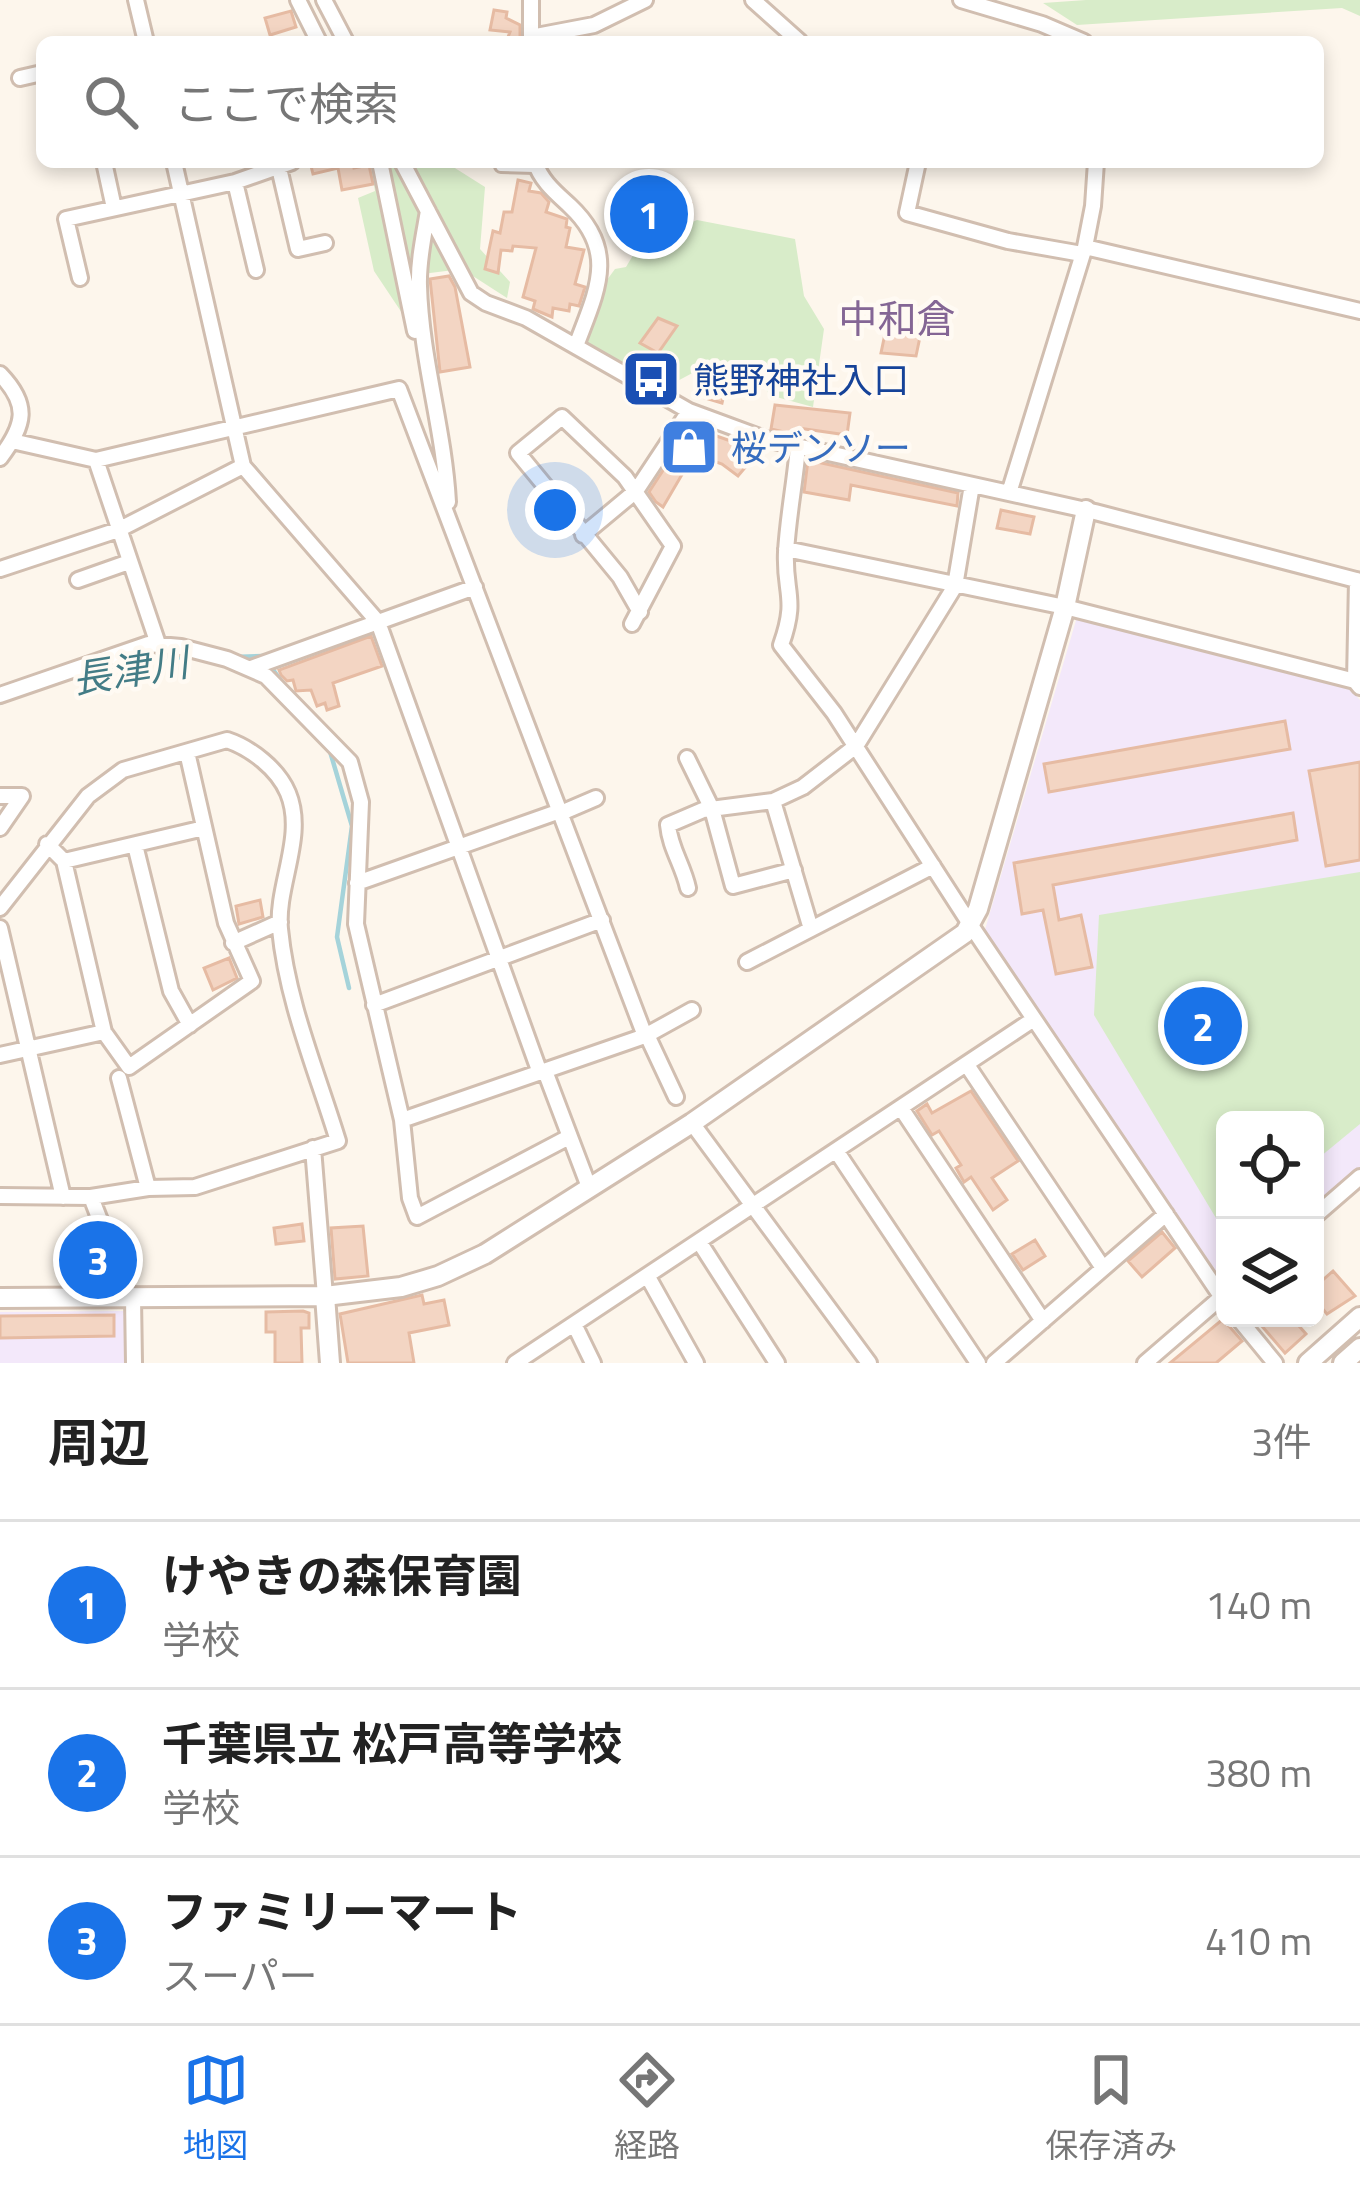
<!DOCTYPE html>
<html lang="ja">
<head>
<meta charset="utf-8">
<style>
  :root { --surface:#fff; --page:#f6f6f6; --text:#222; --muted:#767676; --line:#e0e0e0; --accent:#1a73e8 }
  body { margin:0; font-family:"Titillium Web","Noto Sans JP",sans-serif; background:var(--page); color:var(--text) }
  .controls { position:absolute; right:36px; bottom:36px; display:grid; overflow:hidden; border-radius:18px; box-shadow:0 6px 18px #0003 }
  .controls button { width:108px; height:108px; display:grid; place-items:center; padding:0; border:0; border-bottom:3px solid var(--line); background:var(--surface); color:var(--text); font:60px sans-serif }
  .you { position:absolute; left:555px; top:510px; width:42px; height:42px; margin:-30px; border:9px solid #fff; border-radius:50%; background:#1a73e8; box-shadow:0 0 0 18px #1a73e833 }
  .badge { display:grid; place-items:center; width:78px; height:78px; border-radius:50%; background:var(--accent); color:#fff; font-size:39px; font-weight:700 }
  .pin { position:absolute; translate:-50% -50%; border:6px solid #fff; box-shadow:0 3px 12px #0006 }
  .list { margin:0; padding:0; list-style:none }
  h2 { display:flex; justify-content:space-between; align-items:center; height:156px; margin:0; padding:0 48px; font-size:51px }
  h2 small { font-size:39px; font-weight:400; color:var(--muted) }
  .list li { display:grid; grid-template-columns:78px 1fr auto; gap:36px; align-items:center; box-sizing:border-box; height:168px; padding:0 48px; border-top:3px solid var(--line) }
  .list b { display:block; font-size:45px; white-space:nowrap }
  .list p { margin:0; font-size:39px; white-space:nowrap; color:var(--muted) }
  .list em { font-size:39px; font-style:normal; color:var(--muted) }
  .icon { flex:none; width:66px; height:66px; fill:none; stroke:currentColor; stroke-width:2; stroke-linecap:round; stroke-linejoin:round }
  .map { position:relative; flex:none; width:1360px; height:1363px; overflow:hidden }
  .search { position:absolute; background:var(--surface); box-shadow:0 6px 18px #0003; left:36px; right:36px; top:36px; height:132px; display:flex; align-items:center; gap:30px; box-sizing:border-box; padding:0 42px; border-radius:18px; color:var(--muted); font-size:45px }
  .sheet { height:660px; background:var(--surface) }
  nav { display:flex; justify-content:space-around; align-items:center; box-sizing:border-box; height:168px; border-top:3px solid var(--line); background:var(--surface); font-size:33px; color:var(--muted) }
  nav a { display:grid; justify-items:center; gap:6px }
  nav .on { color:var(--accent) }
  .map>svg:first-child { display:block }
</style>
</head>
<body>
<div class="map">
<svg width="1360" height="1363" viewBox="0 0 1360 1363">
  <rect width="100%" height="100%" fill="#fdf6ec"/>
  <path fill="#f3e8fa" d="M 1077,617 L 1349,687 L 1360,700 L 1360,1168 L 1315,1207 L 1315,1120 L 1225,1120 L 1225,1282 L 1219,1282 L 984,933 Z
    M 126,1311 L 126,1363 L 0,1363 L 0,1312 Z"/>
  <path fill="#d8ecc9" d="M 1086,0 L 1360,0 L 1360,16 L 1342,8 L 1077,25 L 1043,3 Z
    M 370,162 L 447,163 L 485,187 L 480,249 L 510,282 L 507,298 L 462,269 L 414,275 L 412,315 L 402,313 L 374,271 L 358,198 L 375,191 Z
    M 697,220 L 795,239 L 804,296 L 824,329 L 813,407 L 769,395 L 761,378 L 713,362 L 670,385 L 597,353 L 584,341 L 604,284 L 615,269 L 626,267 L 635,252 L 657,252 L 664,234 Z
    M 1360,872 L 1360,1124 L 1315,1161 L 1315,1120 L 1225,1120 L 1225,1233 L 1094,1015 L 1099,915 Z"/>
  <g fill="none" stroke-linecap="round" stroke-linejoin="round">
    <path stroke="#a5d3da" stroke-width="4.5" d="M 254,467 L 382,619
      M 233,657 L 263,656 L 288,690
      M 84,672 L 160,658 L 197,657
      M 0,703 L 23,694
      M 329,748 L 352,826 L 337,937 L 349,988"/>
  </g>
  <path fill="#f3d5c3" stroke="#e6bba3" stroke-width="3" d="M 494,10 L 507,12 L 506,18 L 520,25 L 520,42 L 506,42 L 510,32 L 490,30 Z
    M 291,11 L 296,27 L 270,35 L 265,18 Z
    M 310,162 L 353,162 L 354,168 L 369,165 L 373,184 L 342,190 L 338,168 L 313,174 Z
    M 518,180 L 531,183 L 529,191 L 541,193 L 549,202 L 546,212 L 567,219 L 566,227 L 570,228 L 566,247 L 584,250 L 575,284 L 585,287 L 579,306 L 570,304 L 569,311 L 553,308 L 552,317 L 533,309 L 535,301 L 523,297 L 536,248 L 513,246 L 512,251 L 501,250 L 498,273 L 485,269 L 493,231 L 500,233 L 504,212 L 512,212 Z
    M 641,188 L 691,203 L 682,233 L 658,227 L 651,250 L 625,242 L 630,223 L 610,217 L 613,206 L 619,207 L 620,203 L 632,207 Z
    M 449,276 L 455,287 L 470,367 L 440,372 L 430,279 Z
    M 658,318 L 677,326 L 658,353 L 640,343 Z
    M 886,329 L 921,332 L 916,356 L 881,353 Z
    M 725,364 L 761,378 L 756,397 L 731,390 L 725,390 L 722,403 L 705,398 L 711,378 L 721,380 Z
    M 775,405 L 850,413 L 847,435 L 798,428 L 797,435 L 771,429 Z
    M 708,433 L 759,451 L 738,476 L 722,464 L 694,454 L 663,507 L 656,502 L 649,492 L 675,452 L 678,454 L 688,437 L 704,445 Z
    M 808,460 L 958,493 L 957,506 L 851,485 L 849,500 L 804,492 Z
    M 1001,510 L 1034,517 L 1030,534 L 997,528 Z
    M 371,636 L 382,666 L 333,683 L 339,706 L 327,710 L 325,703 L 317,706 L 311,690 L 296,691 L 293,680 L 287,681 L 281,675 L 279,670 Z
    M 1285,721 L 1290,749 L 1049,792 L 1044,764 Z
    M 1360,762 L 1360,860 L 1326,866 L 1309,771 Z
    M 1293,813 L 1297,840 L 1053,885 L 1059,920 L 1081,915 L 1092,967 L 1056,974 L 1043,910 L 1022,914 L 1014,863 Z
    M 260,900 L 263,917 L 239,924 L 236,906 Z
    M 229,958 L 237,978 L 213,990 L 204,968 Z
    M 971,1091 L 1018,1161 L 992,1178 L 1007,1200 L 993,1210 L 971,1177 L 964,1182 L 956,1168 L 961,1165 L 939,1131 L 932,1135 L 917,1111 L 927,1104 L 932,1113 Z
    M 302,1224 L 304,1241 L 276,1244 L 274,1228 Z
    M 363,1226 L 368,1276 L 335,1279 L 331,1228 Z
    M 1162,1232 L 1175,1248 L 1142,1277 L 1128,1261 Z
    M 1035,1240 L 1045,1256 L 1023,1270 L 1012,1254 Z
    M 1333,1271 L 1355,1296 L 1327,1314 L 1315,1300 L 1315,1287 Z
    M 422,1295 L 424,1304 L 444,1300 L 449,1325 L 409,1333 L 414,1363 L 348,1363 L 340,1314 Z
    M 303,1311 L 309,1313 L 309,1328 L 301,1328 L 302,1363 L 275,1363 L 275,1332 L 266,1332 L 266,1312 Z
    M 114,1315 L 114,1336 L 0,1338 L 0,1316 Z
    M 1255,1318 L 1292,1318 L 1306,1334 L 1285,1353 Z
    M 1223,1319 L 1242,1341 L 1216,1363 L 1170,1363 Z"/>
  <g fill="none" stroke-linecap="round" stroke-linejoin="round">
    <defs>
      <path id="pedestrian" d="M 501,166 L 535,167"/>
      <path id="minor" d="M 136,0 L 146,42
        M 298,0 L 319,42
        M 324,0 L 346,42
        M 753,0 L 800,42
        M 961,0 L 1042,24 L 1084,42
        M 531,37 L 594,25 L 645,0
        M 531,42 L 531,0
        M 20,78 L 42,73
        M 104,162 L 114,208
        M 174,162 L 243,466 L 378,622 L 540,1073
        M 380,162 L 415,331
        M 402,162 L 471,293 L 486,303 L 526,318 L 689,411 L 765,439 L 1095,512 L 1360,581
        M 535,162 C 541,181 556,193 570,206 C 619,252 596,292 576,346
        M 918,162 L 907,213 L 1008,241 L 1082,254
        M 279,168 L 298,249 L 325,243
        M 235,182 L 256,270
        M 428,211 C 424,235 418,261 419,286 C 421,359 444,429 448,502
        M 1085,247 L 1360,311
        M 80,278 L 66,219 L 235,182 L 292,162
        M 0,374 C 30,405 25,425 0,458
        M 12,441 L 96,460 L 399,389 L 645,1036
        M 798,447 C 795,482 788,517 786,552 C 784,594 798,597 781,645 L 834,713 L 972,927 L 1225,1302
        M 96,460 L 158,644
        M 1009,493 L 1085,247 L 1093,206 L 1096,162
        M 583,535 L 636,491 L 689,411
        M 786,549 L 1065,607 L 1355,681
        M 0,569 L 118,530 L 243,466
        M 78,580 L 129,562
        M 1357,580 L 1355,681 L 1360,687
        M 632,624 L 673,546 L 625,477 L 562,417 L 518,453 L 620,577 L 640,612
        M 251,668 L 475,587
        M 0,695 L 148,644 L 181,647 L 227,659 L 266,676 L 350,762 L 361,802 L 356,924 L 402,1120 L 410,1198 L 417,1217 L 569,1137
        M 687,758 L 712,809 L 733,886 L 794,870
        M 0,796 L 22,796 L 0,828
        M 773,801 L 811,929
        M 561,813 L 596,798
        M 135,845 L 171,991 L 190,1025
        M 64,861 L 204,828
        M 357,883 L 560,811
        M 688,888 C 683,865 670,848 668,825 L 703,810 L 773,801 L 803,787 L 856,746 L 955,586 L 972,485
        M 0,908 L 88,796 L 123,770 L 227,740 C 251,748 278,769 288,793 C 306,836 276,885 280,929 C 287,1002 317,1072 338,1141 L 195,1187 L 148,1188 L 91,1197 L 0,1196
        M 0,928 L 63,1197
        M 233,943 L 280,922
        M 747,962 L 933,866
        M 374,1005 L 602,920
        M 104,1032 L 129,1067 L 252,981 L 226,923 L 187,752
        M 647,1035 L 676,1097
        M 0,1055 L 104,1032 L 64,861 L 47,844
        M 967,1065 L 1103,1268
        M 545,1071 L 589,1187
        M 119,1078 L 148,1188
        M 901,1108 L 1043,1321
        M 402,1120 L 645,1036 L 692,1010
        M 692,1123 L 869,1363
        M 313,1148 L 325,1296
        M 837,1152 L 978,1363
        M 91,1197 L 130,1298
        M 1315,1216 L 1360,1177
        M 700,1243 L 777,1363
        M 648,1277 L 696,1363
        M 133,1298 L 134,1363
        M 1238,1318 L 1275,1363
        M 575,1326 L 593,1363
        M 515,1363 L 1034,1019
        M 994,1363 L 1166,1214
        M 1145,1363 L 1225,1294"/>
      <path id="tertiary" d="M 325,1296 L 330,1363
        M 0,1298 L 325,1296 L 401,1287 L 438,1276 L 485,1254 L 692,1123 L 965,933 L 978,909 L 1065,607 L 1086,510
        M 1308,1363 L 1360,1317
        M 1343,1363 L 1360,1348"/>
    </defs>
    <use href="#pedestrian" stroke="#d1beb0" stroke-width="16"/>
    <use href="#minor" stroke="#d1beb0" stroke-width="20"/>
    <use href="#tertiary" stroke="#d1beb0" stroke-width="24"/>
    <use href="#pedestrian" stroke="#fff" stroke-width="10"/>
    <use href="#minor" stroke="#fff" stroke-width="14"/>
    <use href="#tertiary" stroke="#fff" stroke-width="18"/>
  </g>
  <defs>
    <symbol id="bus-square" viewBox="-11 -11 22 22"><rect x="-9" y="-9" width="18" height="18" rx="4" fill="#1a4fb4" stroke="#fffaf3"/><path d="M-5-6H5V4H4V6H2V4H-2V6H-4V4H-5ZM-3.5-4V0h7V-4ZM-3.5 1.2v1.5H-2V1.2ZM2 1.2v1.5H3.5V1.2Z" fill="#fff"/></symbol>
    <symbol id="shop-square" viewBox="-11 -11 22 22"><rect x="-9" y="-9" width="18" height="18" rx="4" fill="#3f7fe0" stroke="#fffaf3"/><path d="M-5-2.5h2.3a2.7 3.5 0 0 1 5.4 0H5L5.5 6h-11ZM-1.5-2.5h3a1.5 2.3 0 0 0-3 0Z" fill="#fff"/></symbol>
  </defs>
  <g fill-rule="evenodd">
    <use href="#bus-square" x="618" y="346" width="66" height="66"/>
    <use href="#shop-square" x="656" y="414" width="66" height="66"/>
  </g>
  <g text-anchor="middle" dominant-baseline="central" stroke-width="9" stroke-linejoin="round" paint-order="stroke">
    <g font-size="36" fill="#164399" stroke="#fffaf3" text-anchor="start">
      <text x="693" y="379">熊野神社入口</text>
    </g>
    <g font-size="36" fill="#366cbe" stroke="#fffaf3" text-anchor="start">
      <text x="731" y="447">桜デンソー</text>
    </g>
    <g font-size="39" fill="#846695" stroke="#fffaf3">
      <text x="897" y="318">中和倉</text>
    </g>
    <g font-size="39" font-style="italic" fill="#437c86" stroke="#fffaf3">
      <text transform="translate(130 670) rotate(-9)">長津川</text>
    </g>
  </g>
</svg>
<div class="controls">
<button><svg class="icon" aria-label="locate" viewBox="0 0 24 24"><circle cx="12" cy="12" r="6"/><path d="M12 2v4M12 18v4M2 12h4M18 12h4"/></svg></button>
<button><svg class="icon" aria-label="layers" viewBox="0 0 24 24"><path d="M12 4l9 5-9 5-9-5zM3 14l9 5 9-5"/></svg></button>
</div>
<div class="you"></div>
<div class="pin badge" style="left:649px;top:214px">1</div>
<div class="pin badge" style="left:1203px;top:1026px">2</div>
<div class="pin badge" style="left:98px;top:1260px">3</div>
<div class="search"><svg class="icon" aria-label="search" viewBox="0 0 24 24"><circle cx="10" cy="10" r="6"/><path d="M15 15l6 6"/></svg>ここで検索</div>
</div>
<section class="sheet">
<h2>周辺<small>3件</small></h2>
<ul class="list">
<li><span class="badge">1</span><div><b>けやきの森保育園</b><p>学校</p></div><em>140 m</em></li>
<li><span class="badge">2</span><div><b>千葉県立 松戸高等学校</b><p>学校</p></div><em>380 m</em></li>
<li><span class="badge">3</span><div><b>ファミリーマート</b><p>スーパー</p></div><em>410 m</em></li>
</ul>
</section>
<nav>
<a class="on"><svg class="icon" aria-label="map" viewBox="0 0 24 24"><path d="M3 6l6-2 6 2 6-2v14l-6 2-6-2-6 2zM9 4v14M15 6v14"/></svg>地図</a>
<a><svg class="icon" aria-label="directions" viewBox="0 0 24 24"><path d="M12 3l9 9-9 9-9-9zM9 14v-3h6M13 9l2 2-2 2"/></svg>経路</a>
<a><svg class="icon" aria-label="saved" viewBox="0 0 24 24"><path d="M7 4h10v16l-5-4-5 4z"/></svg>保存済み</a>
</nav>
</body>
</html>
